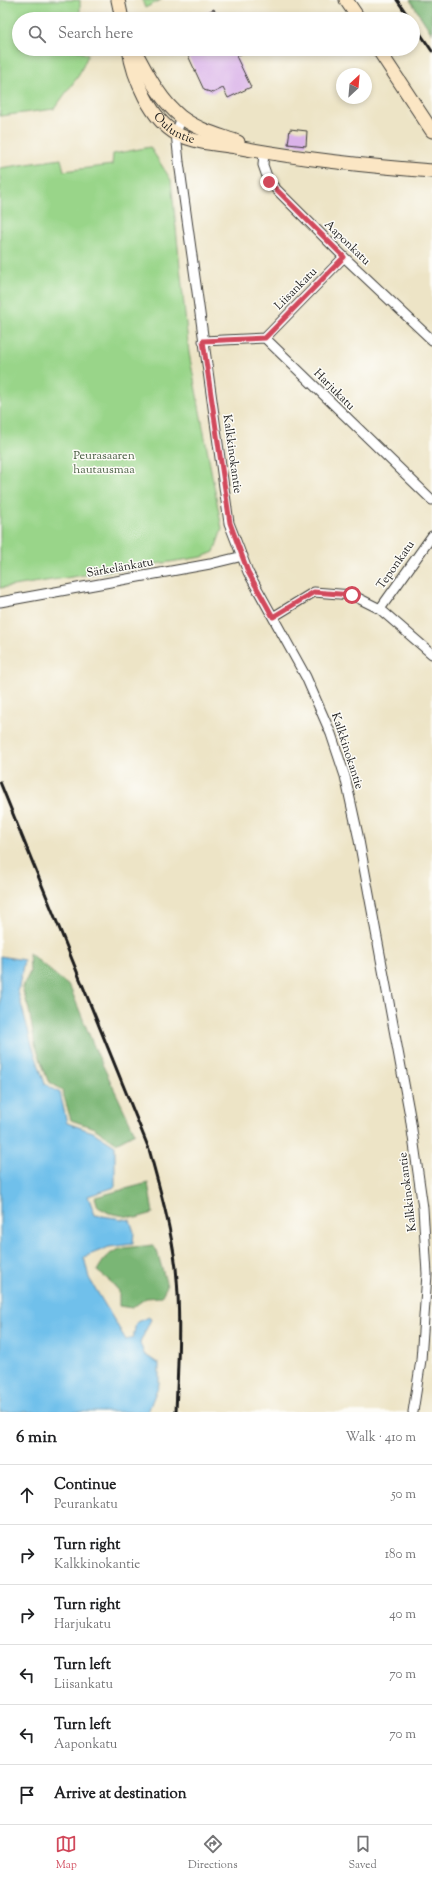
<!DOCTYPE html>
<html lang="en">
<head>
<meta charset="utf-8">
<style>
  :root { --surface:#fff; --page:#f2f2f2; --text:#202124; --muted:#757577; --line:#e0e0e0; --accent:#d1495b }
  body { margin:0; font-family:"Sorts Mill Goudy",serif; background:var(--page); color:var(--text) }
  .compass { position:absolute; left:336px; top:68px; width:36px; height:36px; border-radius:50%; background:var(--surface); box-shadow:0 2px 6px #0003; rotate:26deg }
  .stop { position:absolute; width:12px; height:12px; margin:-9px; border:3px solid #d1495b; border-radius:50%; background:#fff }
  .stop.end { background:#d1495b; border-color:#fff; box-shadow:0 1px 4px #0008 }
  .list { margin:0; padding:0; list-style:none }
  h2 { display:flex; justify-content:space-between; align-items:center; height:52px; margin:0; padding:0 16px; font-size:17px }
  h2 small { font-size:13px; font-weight:400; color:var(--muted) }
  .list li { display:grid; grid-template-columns:26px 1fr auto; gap:12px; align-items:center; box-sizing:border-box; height:60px; padding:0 16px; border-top:1px solid var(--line) }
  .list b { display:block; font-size:15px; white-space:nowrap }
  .list p { margin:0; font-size:13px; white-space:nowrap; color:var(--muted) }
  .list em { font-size:13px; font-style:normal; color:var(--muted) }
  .icon { flex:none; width:22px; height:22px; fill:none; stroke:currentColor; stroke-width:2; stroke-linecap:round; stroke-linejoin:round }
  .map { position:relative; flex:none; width:432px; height:1412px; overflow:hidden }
  .search { position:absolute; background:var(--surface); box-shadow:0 2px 6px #0003; left:12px; right:12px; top:12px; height:44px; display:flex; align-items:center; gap:10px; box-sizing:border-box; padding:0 14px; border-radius:22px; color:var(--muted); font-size:15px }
  .sheet { height:412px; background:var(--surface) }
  nav { display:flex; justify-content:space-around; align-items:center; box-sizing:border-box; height:56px; border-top:1px solid var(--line); background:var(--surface); font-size:11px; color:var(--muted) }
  nav a { display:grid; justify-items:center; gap:2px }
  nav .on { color:var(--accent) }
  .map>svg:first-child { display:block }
</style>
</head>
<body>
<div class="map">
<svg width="432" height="1412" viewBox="0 0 432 1412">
  <rect width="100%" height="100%" fill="#fdfcf7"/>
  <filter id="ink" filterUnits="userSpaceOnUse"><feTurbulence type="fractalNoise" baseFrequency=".025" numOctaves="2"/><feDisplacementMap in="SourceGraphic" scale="8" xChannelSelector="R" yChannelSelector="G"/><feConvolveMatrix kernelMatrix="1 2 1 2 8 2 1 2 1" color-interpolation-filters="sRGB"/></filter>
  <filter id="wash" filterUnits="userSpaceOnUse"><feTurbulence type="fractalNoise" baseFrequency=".012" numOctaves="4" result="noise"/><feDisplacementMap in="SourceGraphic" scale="16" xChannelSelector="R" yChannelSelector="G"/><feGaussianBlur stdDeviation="0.9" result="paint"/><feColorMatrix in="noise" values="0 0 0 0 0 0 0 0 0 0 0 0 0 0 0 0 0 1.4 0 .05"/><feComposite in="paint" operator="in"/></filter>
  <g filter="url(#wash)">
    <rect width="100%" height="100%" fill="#ede4c6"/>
    <path fill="#99d589" stroke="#5a7852" d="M 0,0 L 80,0 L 80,19 L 19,19 L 19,24 L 17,24 L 19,25 L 19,49 L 74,49 L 88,55 L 79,75 L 54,109 L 0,116 Z
      M 142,0 L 161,0 L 145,8 Z
      M 150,147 L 171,180 L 189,353 L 222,529 L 214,552 L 202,557 L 0,588 L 0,168 L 61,159 L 64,171 L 112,165 L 113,154 Z"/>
    <path fill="#7ab675" stroke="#4b6948" d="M 410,0 L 432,0 L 432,34 Z
      M 29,953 L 70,987 L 95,1049 L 135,1133 L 116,1143 L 94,1128 L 71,1120 L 62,1090 L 48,1081 L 35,1044 L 29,1010 L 22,988 L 30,972 Z
      M 148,1183 L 153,1213 L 136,1218 L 109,1213 L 98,1207 L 95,1197 Z
      M 153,1245 L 157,1251 L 167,1286 L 161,1297 L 146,1298 L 132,1308 L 119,1306 L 119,1291 L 110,1281 L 97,1271 C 112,1243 125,1249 153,1245 Z"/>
    <path fill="#70c0eb" stroke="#466e84" d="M 0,956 L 24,960 L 18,992 L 32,1045 L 45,1084 L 60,1093 L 67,1123 L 93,1132 L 115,1146 L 115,1187 L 88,1196 L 95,1215 L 130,1220 L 134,1232 L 133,1244 L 109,1247 L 84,1257 L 89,1278 L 126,1340 L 133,1338 L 136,1323 L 148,1317 L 151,1319 L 140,1343 L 144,1354 L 159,1364 L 159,1384 L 148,1412 L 0,1412 Z"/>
    <g id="blocks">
      <path fill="#dab3e9" d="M 214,9 L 218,19 L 193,19 Z
        M 185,49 L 253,49 L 236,56 L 251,87 L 228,98 L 223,88 L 213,93 L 204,90 Z
        M 290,129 L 307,131 L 306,146 L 288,144 Z"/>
    </g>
  </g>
  <g filter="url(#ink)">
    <use href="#blocks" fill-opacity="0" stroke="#3b3a36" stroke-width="1"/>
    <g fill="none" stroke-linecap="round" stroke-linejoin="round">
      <defs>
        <path id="minor" d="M 182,117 L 176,133 L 179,162 L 229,523 L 248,572 L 306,677 L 331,734 L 345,776 L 358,835 L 410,1116 L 423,1208 L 427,1274 L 421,1360 L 413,1412
          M 264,152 L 263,165 L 269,182 L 344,257 L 432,340
          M 265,338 L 344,257
          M 203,341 L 265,338 L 432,500
          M 0,602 L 210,564 L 243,556
          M 380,609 L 432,536
          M 273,617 L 314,592 L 352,595 L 380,609 L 432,654"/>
        <g id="secondary">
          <path d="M 118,0 L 122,19"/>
          <path d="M 346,0 L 359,19"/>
          <path id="s1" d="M 129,49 C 133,77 151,120 177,134 C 196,143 216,144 236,147 C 301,159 366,166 432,171"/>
          <path d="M 134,49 C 147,73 159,99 181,117 C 198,130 219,135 238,142"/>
          <path d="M 378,49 L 432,131"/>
        </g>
      </defs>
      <use href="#minor" stroke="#3b3a36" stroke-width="11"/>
      <use href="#secondary" stroke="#3b3a36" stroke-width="15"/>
      <use href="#minor" stroke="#fff" stroke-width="9"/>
      <use href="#secondary" stroke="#fbe6c4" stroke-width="13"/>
      <path stroke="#1c1c1c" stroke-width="3" d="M 397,0 L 410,19
        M 413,23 L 432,51
        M 0,782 L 149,1149 C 160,1189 171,1228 176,1268 C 181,1316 178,1364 176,1412"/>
    </g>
  </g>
  <g fill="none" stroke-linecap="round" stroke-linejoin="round" filter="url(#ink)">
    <path stroke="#d1495b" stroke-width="5" d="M 269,182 L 344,257 L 265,338 L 203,341 L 230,523 L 248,572 L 273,617 L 314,592 L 352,595"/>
  </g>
  <g text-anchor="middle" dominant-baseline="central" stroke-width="3" stroke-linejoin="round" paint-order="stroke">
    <g font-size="12" fill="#1c1c1c" stroke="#fdfcf7">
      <text stroke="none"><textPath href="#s1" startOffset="95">Ouluntie</textPath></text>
      <text transform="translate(347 243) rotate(44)">Aaponkatu</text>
      <text transform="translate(296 289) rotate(-45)">Liisankatu</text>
      <text transform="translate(334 390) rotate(45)">Harjukatu</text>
      <text transform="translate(232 454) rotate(82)">Kalkkinokantie</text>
      <text transform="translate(396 565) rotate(-55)">Teponkatu</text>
      <text transform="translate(120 568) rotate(-10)">Särkelänkatu</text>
      <text transform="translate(347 751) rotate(72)">Kalkkinokantie</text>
      <text transform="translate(408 1192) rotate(-97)">Kalkkinokantie</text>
    </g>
    <g font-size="12" fill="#485d42" stroke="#fdfcf7">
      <text x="104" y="456">Peurasaaren<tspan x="104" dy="14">hautausmaa</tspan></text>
    </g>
  </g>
</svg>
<svg class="compass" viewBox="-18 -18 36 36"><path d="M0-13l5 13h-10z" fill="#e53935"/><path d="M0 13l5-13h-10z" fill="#757577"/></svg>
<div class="stop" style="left:352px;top:595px"></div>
<div class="stop end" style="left:269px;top:182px"></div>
<div class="search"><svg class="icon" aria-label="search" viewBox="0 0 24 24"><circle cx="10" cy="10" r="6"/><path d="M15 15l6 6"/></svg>Search here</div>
</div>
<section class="sheet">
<h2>6 min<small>Walk · 410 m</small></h2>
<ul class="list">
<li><svg class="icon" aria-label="ahead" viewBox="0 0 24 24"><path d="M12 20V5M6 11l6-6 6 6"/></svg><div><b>Continue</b><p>Peurankatu</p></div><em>50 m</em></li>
<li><svg class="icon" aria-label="right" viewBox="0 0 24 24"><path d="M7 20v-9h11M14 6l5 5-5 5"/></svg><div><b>Turn right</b><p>Kalkkinokantie</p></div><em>180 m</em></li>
<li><svg class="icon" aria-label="right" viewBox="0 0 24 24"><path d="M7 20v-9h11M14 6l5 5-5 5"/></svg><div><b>Turn right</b><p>Harjukatu</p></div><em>40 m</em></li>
<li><svg class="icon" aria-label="left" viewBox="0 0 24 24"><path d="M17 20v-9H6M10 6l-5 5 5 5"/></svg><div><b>Turn left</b><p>Liisankatu</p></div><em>70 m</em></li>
<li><svg class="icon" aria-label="left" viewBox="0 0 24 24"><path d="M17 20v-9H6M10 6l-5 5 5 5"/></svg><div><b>Turn left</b><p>Aaponkatu</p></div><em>70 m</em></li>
<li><svg class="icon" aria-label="arrive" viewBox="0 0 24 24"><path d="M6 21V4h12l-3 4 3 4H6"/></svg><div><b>Arrive at destination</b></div></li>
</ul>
</section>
<nav>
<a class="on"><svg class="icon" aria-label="map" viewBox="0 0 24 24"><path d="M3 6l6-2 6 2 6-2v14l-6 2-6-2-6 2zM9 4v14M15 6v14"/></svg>Map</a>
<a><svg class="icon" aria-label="directions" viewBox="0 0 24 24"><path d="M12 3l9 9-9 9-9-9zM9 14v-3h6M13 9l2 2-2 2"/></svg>Directions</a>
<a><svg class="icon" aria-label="saved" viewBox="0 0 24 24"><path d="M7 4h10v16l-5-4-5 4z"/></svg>Saved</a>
</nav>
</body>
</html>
